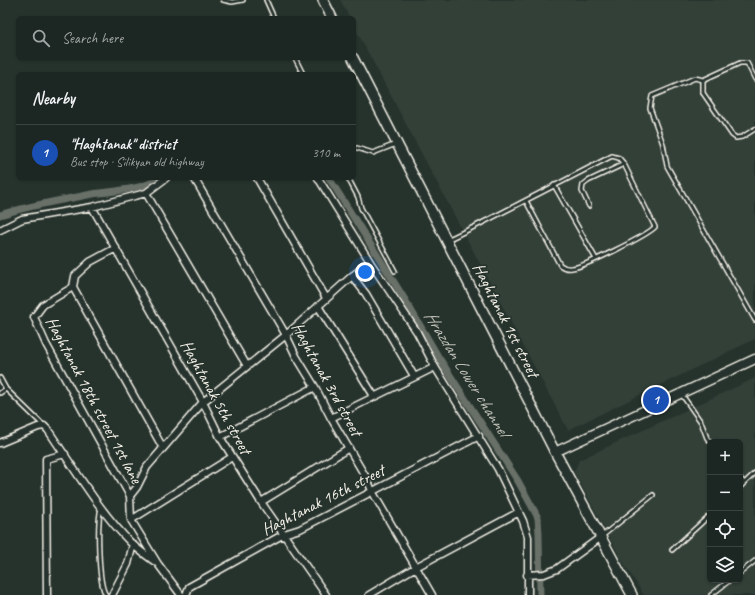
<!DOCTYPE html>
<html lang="en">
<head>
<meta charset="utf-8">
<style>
  :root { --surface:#1c2622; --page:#29322f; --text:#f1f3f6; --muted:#a0a5a5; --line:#3a4340; --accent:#8bbbb9 }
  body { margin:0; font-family:Caveat,sans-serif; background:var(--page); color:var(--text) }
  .controls { position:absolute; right:12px; bottom:12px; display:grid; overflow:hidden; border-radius:6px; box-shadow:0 1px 3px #0004 }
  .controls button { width:36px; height:36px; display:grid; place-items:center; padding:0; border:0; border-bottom:1px solid var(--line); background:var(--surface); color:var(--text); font:20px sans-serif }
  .you { position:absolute; left:365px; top:272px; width:14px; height:14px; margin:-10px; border:3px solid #fff; border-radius:50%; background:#1a73e8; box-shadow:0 0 0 6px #1a73e833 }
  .badge { display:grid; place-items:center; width:26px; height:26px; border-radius:50%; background:var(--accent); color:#fff; font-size:13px; font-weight:700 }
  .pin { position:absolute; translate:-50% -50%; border:2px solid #fff; box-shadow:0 1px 4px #0006 }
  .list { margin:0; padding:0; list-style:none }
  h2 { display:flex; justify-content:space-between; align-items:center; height:52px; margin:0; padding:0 16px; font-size:17px }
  h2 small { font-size:13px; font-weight:400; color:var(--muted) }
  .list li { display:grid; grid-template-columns:26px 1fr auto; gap:12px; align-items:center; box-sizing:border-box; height:56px; padding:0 16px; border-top:1px solid var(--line) }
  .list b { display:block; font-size:15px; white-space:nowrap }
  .list p { margin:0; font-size:13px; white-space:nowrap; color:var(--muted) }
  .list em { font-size:13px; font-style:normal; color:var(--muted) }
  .icon { flex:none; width:22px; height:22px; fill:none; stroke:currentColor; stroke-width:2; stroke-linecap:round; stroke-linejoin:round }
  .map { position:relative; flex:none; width:755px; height:595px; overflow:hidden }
  .search { position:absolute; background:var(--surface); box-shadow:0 1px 3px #0004; left:16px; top:16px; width:340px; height:44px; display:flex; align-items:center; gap:10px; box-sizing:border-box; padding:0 14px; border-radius:6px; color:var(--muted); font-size:15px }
  .panel { position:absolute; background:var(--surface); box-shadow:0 1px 3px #0004; left:16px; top:72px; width:340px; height:108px; border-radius:6px }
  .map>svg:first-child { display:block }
</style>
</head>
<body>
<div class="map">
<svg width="755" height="595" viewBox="0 0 755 595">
  <rect width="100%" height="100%" fill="#26332d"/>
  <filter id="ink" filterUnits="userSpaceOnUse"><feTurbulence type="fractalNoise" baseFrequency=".025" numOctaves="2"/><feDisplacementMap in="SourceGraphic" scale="8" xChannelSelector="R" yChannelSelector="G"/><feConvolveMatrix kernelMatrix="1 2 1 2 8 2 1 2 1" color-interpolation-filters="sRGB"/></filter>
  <g filter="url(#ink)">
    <path fill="#333f39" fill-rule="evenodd" d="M 340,0 L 755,0 L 755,339 L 568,430 L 354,26 L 354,18 L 350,18 Z
      M 755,378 L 755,595 L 644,595 L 624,564 L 574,472 L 579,460 ZM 710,442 L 740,442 L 740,580 L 710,580 Z"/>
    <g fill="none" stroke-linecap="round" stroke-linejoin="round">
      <path stroke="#676f68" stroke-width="7" d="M 329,178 L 404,298 L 439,358 L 518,481 L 535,512 L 538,518 L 539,534 L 540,595
        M 0,215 C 30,205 62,200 93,194 C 113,191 143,190 159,178"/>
      <defs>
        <path id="service" d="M 223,0 L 232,2 L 243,0
          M 266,0 L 274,18
          M 295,58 L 303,74
          M 755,79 L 747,63 L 740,63 L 703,80 L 695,78 L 652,96 L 650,108 L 663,144 L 667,166 L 755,320
          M 703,80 L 703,93 L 732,135 L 736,138 L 742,137 L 755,129
          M 357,148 L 373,153 L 396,144
          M 348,178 L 358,197 L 361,208 L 395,271
          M 554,185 L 596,259
          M 526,201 L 560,265 C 564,268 567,269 572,268 C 584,267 646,236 655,227 L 624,164
          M 447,240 L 476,226 L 612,156 L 619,158 L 624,164 L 588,181 L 583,185 L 582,191 L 589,206
          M 0,378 L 6,389 L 43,425
          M 0,393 L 6,389
          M 682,395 L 701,422 L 707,438 L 711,442
          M 740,478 L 744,483
          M 740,487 L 755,473
          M 101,508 C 97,522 98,585 106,595
          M 601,537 L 653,495
          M 672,550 L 710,515
          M 740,573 L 755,561
          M 711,595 L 730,580"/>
        <path id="minor" d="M 194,178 L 286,335 L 296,356 L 315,387 L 331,418 L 368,481 L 372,491 L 432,595
          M 257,178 L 326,298
          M 318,178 L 372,265 L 417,332 L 435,367 L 498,469 L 523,521 L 528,537 L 528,595
          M 146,193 L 247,366
          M 92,207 L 203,402 L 220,437 L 261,502 L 326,595
          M 0,230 L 22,219 L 92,207 L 146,193 L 166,178
          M 116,248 L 90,262 L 75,276 L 73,287 L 43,305 L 34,317 L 46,344 L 130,496 L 131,520 L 158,564 L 181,595
          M 352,276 L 366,294 L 414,376
          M 73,287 L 163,448
          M 318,306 L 374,396
          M 331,418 L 435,367
          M 220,437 L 315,387
          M 0,443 L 38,427 L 44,426 L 48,430 C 74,468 99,511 132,544 C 139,550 147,556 154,561
          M 130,496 L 137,487 L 147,467 L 203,402 L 286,335 L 352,276 L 366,266 L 372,265
          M 261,502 L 349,448
          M 131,520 L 232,457
          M 527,575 L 544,574 L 557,569 L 601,537
          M 47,595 L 46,459 L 65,454
          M 112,595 L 128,564 L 133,544
          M 186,595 L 189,587 L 284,534 L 300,529 L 479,436
          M 369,595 L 416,567 L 519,512"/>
        <path id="tertiary" d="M 555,452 L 755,359"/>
        <path id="secondary" d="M 323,0 L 332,18
          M 353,58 L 555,452 L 632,595"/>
      </defs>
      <use href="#service" stroke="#f4f1e8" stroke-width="6"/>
      <use href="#minor" stroke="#f4f1e8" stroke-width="9"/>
      <use href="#tertiary" stroke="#f4f1e8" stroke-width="11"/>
      <use href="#secondary" stroke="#f4f1e8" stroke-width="12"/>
      <use href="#service" stroke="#26332d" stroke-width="3"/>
      <use href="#minor" stroke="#26332d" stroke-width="6"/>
      <use href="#tertiary" stroke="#26332d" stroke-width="8"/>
      <use href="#secondary" stroke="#26332d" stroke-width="9"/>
    </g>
  </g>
  <g text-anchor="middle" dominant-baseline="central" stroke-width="3.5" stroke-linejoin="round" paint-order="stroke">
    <g font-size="17" fill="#f4f1e8" stroke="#26332d">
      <text transform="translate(506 320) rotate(63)">Haghtanak 1st street</text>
      <text transform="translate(327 379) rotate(61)">Haghtanak 3rd street</text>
      <text transform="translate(216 397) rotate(61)">Haghtanak 5th street</text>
      <text transform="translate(94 400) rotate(62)">Haghtanak 18th street 1st lane</text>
      <text transform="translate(323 500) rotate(-27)">Haghtanak 16th street</text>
    </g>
    <g font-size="18" font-style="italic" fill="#bcbdb5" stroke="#26332d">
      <text transform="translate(467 373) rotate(58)">Hrazdan Lower channel</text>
    </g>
  </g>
</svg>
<div class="controls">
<button>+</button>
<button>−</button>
<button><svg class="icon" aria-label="locate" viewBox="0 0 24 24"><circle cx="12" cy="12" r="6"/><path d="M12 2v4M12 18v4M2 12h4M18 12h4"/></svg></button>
<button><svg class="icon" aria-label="layers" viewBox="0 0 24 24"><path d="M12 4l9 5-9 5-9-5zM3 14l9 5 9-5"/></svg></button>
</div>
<div class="you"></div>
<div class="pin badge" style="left:656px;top:400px;background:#1a4fb4">1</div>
<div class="search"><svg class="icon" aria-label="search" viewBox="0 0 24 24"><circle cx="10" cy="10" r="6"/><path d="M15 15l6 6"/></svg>Search here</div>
<section class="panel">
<h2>Nearby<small></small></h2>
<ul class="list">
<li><span class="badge" style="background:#1a4fb4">1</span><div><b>&quot;Haghtanak&quot; district</b><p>Bus stop · Silikyan old highway</p></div><em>310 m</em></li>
</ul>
</section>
</div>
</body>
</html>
